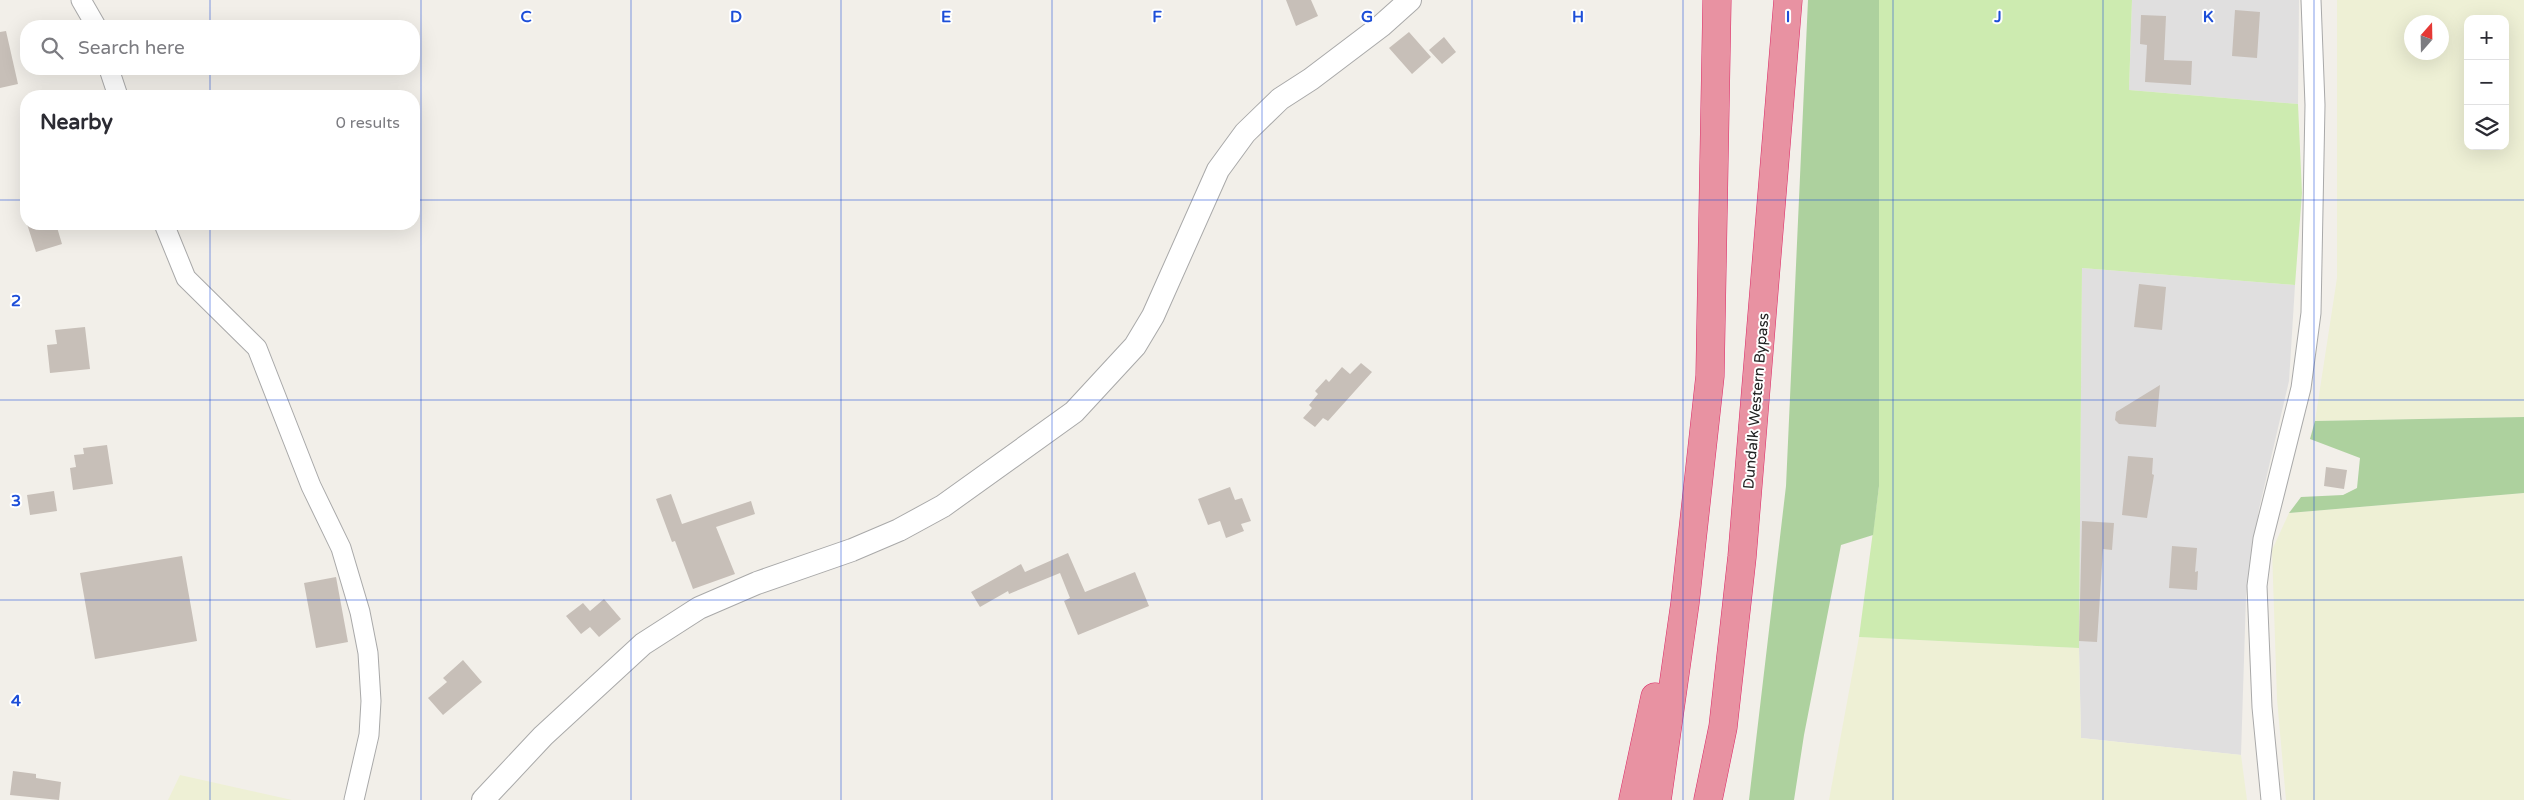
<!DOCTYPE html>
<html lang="en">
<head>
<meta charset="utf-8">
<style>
  :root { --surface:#fff; --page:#f7f7f7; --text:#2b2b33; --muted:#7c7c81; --line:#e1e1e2 }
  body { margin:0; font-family:"Varela Round",sans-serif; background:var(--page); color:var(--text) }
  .controls { position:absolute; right:15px; top:15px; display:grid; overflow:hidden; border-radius:10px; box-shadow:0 5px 20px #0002 }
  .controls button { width:45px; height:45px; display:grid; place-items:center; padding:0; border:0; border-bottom:1px solid var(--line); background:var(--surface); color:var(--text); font:25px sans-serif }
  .compass { position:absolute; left:2404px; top:15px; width:45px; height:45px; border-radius:50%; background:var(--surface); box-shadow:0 5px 20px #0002; rotate:20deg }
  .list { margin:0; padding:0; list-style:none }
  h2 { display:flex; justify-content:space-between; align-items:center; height:65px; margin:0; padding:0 20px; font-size:21px }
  h2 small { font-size:16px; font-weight:400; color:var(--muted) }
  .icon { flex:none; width:28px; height:28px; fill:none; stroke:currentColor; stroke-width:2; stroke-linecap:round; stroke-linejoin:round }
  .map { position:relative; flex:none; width:2524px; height:800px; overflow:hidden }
  .search { position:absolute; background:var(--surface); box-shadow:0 5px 20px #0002; left:20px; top:20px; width:400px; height:55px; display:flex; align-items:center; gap:12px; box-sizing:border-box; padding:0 18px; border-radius:20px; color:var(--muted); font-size:19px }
  .panel { position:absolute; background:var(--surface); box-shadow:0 5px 20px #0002; left:20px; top:90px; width:400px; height:140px; border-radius:20px }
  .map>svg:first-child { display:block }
</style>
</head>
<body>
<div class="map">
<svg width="2524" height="800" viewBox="0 0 2524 800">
  <rect width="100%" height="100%" fill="#f2efe9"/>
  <path fill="#e0dfdf" d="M 2132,0 L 2299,0 L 2298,104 L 2129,90 Z
    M 2082,268 L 2295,285 L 2289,381 L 2259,509 L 2246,596 L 2241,755 L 2081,738 L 2079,648 Z"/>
  <path fill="#eef0d5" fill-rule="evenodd" d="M 2337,0 L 2524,0 L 2524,417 L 2315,421 L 2337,278 ZM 2468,19 L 2505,19 L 2505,146 L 2468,146 ZM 2412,22 L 2442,22 L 2442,52 L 2412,52 Z
    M 2524,493 L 2524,800 L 2286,800 L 2277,699 L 2272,550 L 2289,513 Z
    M 1859,637 L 2079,648 L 2081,738 L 2241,755 L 2247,800 L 1829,800 Z
    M 180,775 L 292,800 L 168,800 Z"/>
  <path fill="#cdebb0" d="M 1879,0 L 2132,0 L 2129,90 L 2298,104 L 2302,193 L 2295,285 L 2082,268 L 2079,648 L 1859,637 L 1879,486 Z"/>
  <path fill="#add19e" d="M 1808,0 L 1879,0 L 1879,486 L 1873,535 L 1841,545 L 1804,735 L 1794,800 L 1749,800 L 1786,486 Z
    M 2524,417 L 2524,493 L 2289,513 L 2301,497 L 2343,495 L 2357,488 L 2360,458 L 2310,439 L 2315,421 Z"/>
  <path fill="#c7bfb8" d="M 1286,0 L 1311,0 L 1318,16 L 1296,26 Z
    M 2235,10 L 2260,12 L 2257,58 L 2232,56 Z
    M 2141,15 L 2166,16 L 2164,60 L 2192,61 L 2191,85 L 2145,82 L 2147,45 L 2140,44 Z
    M 6,31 L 18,84 L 0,88 L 0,32 Z
    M 1409,32 L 1431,57 L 1412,74 L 1389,48 Z
    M 1444,37 L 1456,52 L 1442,64 L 1429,50 Z
    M 27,224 L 56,224 L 62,244 L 36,252 Z
    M 2139,284 L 2166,287 L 2162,330 L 2134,327 Z
    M 85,327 L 90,369 L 50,373 L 47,345 L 57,344 L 55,330 Z
    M 1361,363 L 1372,372 L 1328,421 L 1323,418 L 1315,427 L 1303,418 L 1312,408 L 1309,405 L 1318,394 L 1315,391 L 1326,379 L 1329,382 L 1342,367 L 1350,374 Z
    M 2160,385 L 2156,427 L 2119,424 L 2115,420 L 2116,412 Z
    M 107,445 L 113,484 L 73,490 L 70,468 L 76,467 L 74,455 L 84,454 L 83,448 Z
    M 2128,456 L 2153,458 L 2152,474 L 2154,475 L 2147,518 L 2122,515 Z
    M 2326,467 L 2347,470 L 2344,489 L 2324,486 Z
    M 1230,487 L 1235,500 L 1242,498 L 1251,521 L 1241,524 L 1244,531 L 1226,538 L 1220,521 L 1208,525 L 1198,499 Z
    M 54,491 L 57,511 L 30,515 L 27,495 Z
    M 671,494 L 682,524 L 751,501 L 755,514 L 716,527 L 735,574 L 693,589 L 675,541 L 672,542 L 656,499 Z
    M 2082,521 L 2114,523 L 2112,550 L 2103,549 L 2097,642 L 2079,641 Z
    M 2172,546 L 2197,548 L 2195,572 L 2198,571 L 2197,590 L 2169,588 Z
    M 1068,553 L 1085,592 L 1135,572 L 1149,606 L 1078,635 L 1064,601 L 1070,598 L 1060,573 L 1009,594 L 1008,591 L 980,607 L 971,592 L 1021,564 L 1025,572 Z
    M 182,556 L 197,641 L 95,659 L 80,573 Z
    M 336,577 L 348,642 L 316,648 L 304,583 Z
    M 604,599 L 621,619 L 599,637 L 590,627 L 581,634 L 566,616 L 583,603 L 590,611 Z
    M 463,660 L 482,682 L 443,715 L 428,698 L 447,682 L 443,678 Z
    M 13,771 L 36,774 L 36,778 L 61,782 L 59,800 L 10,795 Z"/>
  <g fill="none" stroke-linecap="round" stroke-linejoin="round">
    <defs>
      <path id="minor" d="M 81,0 L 96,26
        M 109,69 L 118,96
        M 164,224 L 186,278 L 257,348 L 311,486 L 341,548 L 360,612 L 368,653 L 371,701 L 369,735 L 354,800
        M 2271,800 L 2262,707 L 2257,586 L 2263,539 L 2301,388 L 2311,313 L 2315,105 L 2311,0"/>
      <path id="tertiary" d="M 483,800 L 543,736 L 643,644 L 699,608 L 757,583 L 852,550 L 899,530 L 943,506 L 1074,412 L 1135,346 L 1153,316 L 1218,170 L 1245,133 L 1280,99 L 1311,79 L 1381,26 L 1410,0"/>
      <path id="motorway" d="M 1633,800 L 1655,697
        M 1657,800 L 1685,603 L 1710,376 L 1717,0
        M 1708,800 L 1723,727 L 1742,557 L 1788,0"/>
    </defs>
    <use href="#minor" stroke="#a9a9a9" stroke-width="21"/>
    <use href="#tertiary" stroke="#a9a9a9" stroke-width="24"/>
    <use href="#motorway" stroke="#dc2a67" stroke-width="29"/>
    <use href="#minor" stroke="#fff" stroke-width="19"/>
    <use href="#tertiary" stroke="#fff" stroke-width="22"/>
    <use href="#motorway" stroke="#e892a2" stroke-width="28"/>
  </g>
  <path fill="none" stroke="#1d4ed8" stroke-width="1" stroke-opacity="0.55" d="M 210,0 L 210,26M 421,0 L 421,800M 631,0 L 631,800M 841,0 L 841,800M 1052,0 L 1052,800M 1262,0 L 1262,800M 1472,0 L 1472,800M 1683,0 L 1683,800M 1893,0 L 1893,800M 2103,0 L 2103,800M 2314,0 L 2314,800M 210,69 L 210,96M 0,200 L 26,200M 414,200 L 2524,200M 210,224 L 210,800M 0,400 L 2524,400M 0,600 L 2524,600"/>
  <g text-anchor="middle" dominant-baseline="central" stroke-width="4" stroke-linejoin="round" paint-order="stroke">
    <g font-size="15" fill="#222" stroke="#fff">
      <text transform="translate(1756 401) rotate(-85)">Dundalk Western Bypass</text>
    </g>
  </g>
  <g font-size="16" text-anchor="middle" font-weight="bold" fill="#1d4ed8" stroke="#fff" stroke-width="4" stroke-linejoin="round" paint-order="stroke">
    <text x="526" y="22">C</text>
    <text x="736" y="22">D</text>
    <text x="946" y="22">E</text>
    <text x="1157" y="22">F</text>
    <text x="1367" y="22">G</text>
    <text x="1578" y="22">H</text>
    <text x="1788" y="22">I</text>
    <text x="1998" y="22">J</text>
    <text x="2208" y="22">K</text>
    <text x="16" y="306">2</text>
    <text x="16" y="506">3</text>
    <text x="16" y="706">4</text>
  </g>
</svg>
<div class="controls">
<button>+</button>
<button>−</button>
<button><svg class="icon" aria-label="layers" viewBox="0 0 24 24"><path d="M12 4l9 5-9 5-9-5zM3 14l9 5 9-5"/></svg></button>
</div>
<svg class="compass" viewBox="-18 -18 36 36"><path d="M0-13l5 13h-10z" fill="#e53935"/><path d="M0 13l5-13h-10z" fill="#7c7c81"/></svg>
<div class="search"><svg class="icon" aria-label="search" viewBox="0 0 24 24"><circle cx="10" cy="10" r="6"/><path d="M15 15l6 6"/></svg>Search here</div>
<section class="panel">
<h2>Nearby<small>0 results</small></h2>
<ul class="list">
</ul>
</section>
</div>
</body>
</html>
